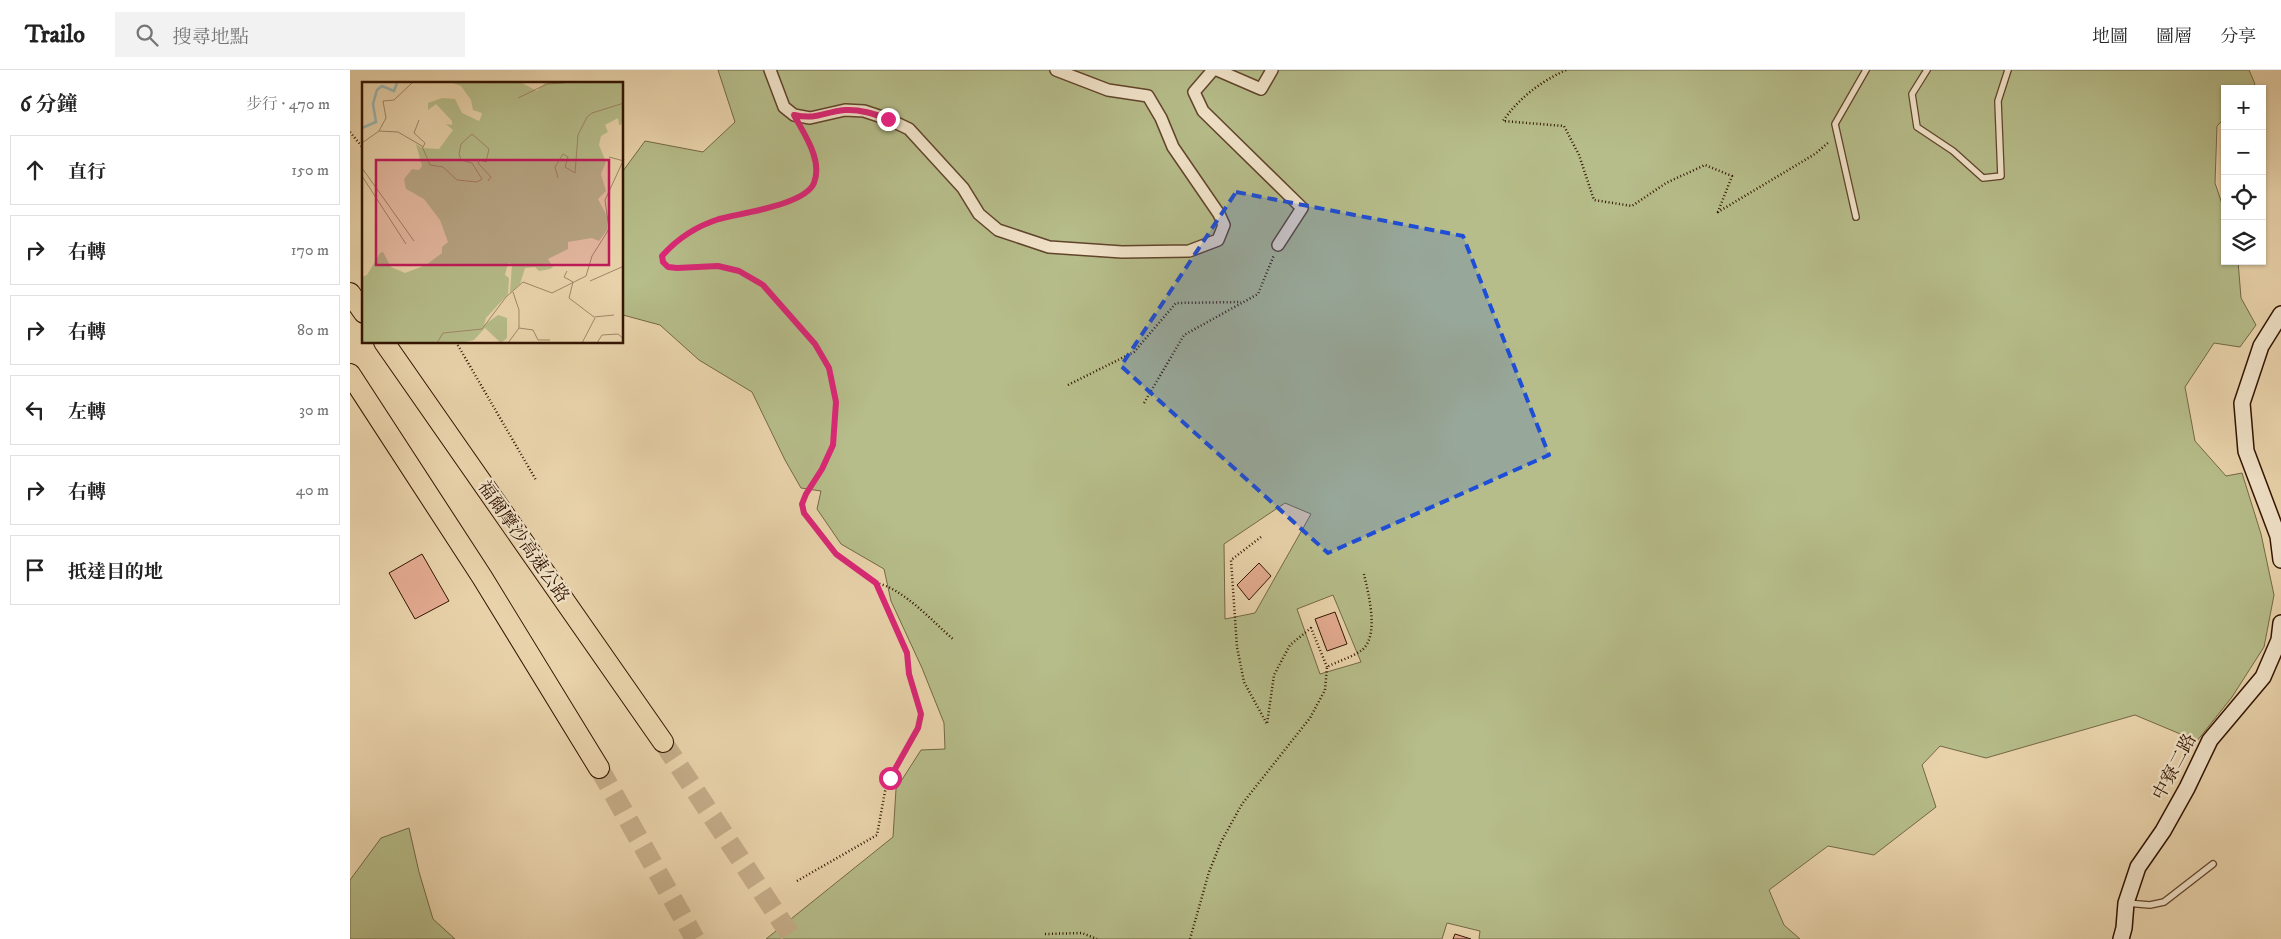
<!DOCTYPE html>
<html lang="zh-TW">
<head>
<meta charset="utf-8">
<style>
  :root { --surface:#fff; --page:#f2f2f2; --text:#222; --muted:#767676; --line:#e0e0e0 }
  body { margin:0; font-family:"IM FELL DW Pica","Noto Serif TC",serif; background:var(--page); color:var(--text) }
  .controls { position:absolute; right:15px; top:15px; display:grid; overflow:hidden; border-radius:0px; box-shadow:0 1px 4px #0004 }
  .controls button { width:45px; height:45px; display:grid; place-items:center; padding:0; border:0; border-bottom:1px solid var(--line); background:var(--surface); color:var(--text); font:25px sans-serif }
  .stop { position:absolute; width:15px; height:15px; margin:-11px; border:4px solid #db2777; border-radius:50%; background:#fff }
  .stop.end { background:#db2777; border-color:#fff; box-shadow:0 1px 5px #0008 }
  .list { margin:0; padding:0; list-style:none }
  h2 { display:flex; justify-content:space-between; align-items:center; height:65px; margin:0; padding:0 20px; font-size:21px }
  h2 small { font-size:16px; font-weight:400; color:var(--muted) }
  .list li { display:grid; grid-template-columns:32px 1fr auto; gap:15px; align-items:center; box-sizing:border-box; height:70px; margin:0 10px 10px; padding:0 10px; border:1px solid var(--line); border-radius:0px }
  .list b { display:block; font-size:19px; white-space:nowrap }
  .list em { font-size:16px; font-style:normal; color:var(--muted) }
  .icon { flex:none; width:28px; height:28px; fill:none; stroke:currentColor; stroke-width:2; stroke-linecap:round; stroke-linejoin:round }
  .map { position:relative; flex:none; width:1931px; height:869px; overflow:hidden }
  header { display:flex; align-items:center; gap:30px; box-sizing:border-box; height:70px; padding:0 25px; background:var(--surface); border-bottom:1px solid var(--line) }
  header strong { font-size:24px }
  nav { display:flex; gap:28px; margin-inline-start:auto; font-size:18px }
  .search { width:350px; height:45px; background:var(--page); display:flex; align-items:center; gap:12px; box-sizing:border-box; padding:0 18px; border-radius:0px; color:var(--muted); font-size:19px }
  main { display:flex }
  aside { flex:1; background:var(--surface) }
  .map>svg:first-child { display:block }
</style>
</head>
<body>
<header>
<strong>Trailo</strong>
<div class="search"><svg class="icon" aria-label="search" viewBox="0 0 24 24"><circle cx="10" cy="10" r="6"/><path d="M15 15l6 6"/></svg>搜尋地點</div>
<nav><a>地圖</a><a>圖層</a><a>分享</a></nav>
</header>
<main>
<aside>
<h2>6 分鐘<small>步行 · 470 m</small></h2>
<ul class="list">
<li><svg class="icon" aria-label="ahead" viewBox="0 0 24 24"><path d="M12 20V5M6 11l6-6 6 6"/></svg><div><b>直行</b></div><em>150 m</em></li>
<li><svg class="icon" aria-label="right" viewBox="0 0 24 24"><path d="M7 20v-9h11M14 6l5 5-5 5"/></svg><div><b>右轉</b></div><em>170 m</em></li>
<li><svg class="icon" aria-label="right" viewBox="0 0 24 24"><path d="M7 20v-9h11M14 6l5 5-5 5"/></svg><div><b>右轉</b></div><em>80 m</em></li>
<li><svg class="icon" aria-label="left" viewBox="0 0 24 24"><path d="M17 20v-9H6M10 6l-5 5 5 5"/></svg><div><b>左轉</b></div><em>30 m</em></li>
<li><svg class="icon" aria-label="right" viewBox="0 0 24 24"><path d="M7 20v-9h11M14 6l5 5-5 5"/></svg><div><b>右轉</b></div><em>40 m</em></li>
<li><svg class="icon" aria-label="arrive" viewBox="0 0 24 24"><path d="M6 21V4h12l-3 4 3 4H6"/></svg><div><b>抵達目的地</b></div></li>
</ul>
</aside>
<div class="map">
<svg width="1931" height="869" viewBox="0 0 1931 869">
  <rect width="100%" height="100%" fill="#ead4ac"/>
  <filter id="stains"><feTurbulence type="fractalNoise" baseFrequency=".004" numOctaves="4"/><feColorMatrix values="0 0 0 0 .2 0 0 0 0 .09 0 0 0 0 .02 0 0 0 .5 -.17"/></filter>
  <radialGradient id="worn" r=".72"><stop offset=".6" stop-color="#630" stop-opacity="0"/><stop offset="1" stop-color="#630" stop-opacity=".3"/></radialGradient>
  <path fill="#b6bd8a" stroke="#746846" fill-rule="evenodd" d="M 368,0 L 1899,0 L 1905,14 L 1900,19 L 1875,19 L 1875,48 L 1867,56 L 1865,113 L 1875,143 L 1875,191 L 1888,191 L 1891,228 L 1906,255 L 1890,277 L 1864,273 L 1835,317 L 1845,371 L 1876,406 L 1892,403 L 1911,464 L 1924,525 L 1914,577 L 1882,627 L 1847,671 L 1785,645 L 1636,688 L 1590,676 L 1572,695 L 1586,737 L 1524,785 L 1478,776 L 1419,820 L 1434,855 L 1450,869 L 1129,869 L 1130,861 L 1097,853 L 1092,869 L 416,869 L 543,767 L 546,719 L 571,680 L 595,679 L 594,653 L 572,598 L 541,531 L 534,499 L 491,474 L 467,439 L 471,421 L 451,418 L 435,390 L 402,322 L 349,290 L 310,255 L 273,245 L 273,101 L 295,71 L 353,82 L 385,52 ZM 935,433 L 961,444 L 905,543 L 875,549 L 874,474 ZM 983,525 L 1011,592 L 970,604 L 947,539 Z
    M 59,758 L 69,802 L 83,849 L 105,869 L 0,869 L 0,810 L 31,768 Z"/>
  <path fill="#e5ac92" stroke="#331401" d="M 72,484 L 99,531 L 65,549 L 39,503 Z
    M 909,493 L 921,506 L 899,530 L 887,515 Z
    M 985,542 L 997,574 L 977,581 L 965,549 Z
    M 1105,864 L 1121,869 L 1103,869 Z"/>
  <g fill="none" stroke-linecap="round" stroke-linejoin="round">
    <path stroke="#c5ae8a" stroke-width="20" stroke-dasharray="20 10" stroke-linecap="butt" d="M 313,672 L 443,869
      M 249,698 L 345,869"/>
    <defs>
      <path id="lane" d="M 1577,0 L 1562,24 L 1567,57 L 1603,81 L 1633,108 L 1651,106 L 1648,31 L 1658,0
        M 1506,147 L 1485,54 L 1516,0
        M 1776,833 L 1800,835 L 1814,832 L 1863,794"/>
      <path id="street" d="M 420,0 L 434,37 L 444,45 L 460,48 L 495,40 L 514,41 L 538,49 L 559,59 L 613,118 L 629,144 L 648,160 L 699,177 L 772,182 L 839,181 L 868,170 L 874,155 L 869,144 L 823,77 L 811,48 L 798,26 L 758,20 L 706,0
        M 863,0 L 844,22 L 853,41 L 952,138 L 928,175
        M 867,0 L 911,19 L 922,0"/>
      <path id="secondary" d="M 1931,244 L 1911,276 L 1892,333 L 1896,381 L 1928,466 L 1931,490
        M 1771,869 L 1774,858 L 1776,833 L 1788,797 L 1813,761 L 1837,718 L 1860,670 L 1913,607 L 1929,570 L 1931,553"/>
      <path id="highway" d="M 0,223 L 14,243
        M 34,272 L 313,672
        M 0,304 L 132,507 L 249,698"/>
    </defs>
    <use href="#lane" stroke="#61442c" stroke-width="8"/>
    <use href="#street" stroke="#61442c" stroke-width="14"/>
    <use href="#secondary" stroke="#331401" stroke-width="18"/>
    <use href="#highway" stroke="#331401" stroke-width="22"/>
    <path stroke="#331401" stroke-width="2.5" stroke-dasharray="1 2.5" stroke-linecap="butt" d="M 1216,0 C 1190,12 1169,28 1153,51 L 1214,56 L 1229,85 L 1244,130 L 1282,136 L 1316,113 L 1355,95 L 1382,106 L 1368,142 L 1465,84 L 1479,72
      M 0,62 L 14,79
      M 106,272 L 186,410
      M 718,315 L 784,282 L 826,233 L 891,232
      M 794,333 L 834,265 L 908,224 L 924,185
      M 911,467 L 881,490 L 887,577 L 894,612 L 917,654 L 924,605 L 940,575 L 961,558 L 977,597
      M 526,513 C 553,518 583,552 604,570
      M 447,811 L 527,765 L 536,716 L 558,673 L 568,658 L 571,644 L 559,604 L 557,583 L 526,513 L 486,484 L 454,443 L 452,434 L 456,424 L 472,399 L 483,375 L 486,331 L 479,297 L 465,274 L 413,215 L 389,201 L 368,196 L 327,198 L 318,197 L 313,192 L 312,186 C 327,169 347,156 369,149 C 390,143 454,134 464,113 C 473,96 460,75 452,59
      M 695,864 L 732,863 L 747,869
      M 840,869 L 859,802 L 871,772 L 892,734 L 960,648 L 975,620 L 977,597 C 988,591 1003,587 1012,580 C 1030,565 1018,523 1014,504"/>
    <use href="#lane" stroke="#f1e3c9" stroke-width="5.5"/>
    <use href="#street" stroke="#f1e3c9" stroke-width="11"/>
    <use href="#secondary" stroke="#f1e3c9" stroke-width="15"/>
    <use href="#highway" stroke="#ead4ac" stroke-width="20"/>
  </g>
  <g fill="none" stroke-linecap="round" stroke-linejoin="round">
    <path stroke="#db2777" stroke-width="6" d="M 538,49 C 524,44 510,39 495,40 C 473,42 468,50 444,45 C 454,64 473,90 464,113 C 455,135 391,143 369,149 C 347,156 327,169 312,186 L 313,192 L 318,197 L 327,198 L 368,196 L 389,201 L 413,215 L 465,274 L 479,298 L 486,332 L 483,375 L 472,399 L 456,424 L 452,434 L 454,443 L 486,484 L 526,513 L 557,583 L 559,604 L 571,644 L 568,658 L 540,708"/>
  </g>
  <path fill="#1d4ed8" fill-opacity="0.2" stroke="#1d4ed8" stroke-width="4" stroke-dasharray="10 6" stroke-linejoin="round" d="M 886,122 L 1113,166 L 1199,385 L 978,483 L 771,296 Z"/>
  <g text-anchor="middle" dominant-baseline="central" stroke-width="4.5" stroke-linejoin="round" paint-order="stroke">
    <g font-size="18" fill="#331401" stroke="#f1e3c9">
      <text transform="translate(173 472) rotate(55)">福爾摩沙高速公路</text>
      <text transform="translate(1825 697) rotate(-62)">中寮二路</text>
    </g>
  </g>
  <g transform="translate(12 12)">
    <rect width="261" height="261" fill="#ead4ac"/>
    <path d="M 91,1 L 160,1 L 175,9 L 183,1 L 261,1 L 261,42 L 257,43 L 256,36 L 243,43 L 246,50 L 239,54 L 237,63 L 244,80 L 239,92 L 244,109 L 236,117 L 245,134 L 245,148 L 237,159 L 230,156 L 206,160 L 206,167 L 186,177 L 191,185 L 188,187 L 177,189 L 173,185 L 163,186 L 158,202 L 148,211 L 150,182 L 146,181 L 143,193 L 147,196 L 146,212 L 124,236 L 122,243 L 136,233 L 145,236 L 145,256 L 139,261 L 123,246 L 112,258 L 99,261 L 0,261 L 0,195 L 5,193 L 18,171 L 21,170 L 29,185 L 43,191 L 64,183 L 80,171 L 80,165 L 86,160 L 78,138 L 62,117 L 44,107 L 42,97 L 50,87 L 57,88 L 60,84 L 54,62 L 60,66 L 77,67 L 91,48 L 84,42 L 90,43 L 90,39 L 74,22 L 66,28 L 66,21 L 80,16 L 93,17 L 100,31 L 117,39 L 119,35 L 120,31 L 111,28 L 109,18 L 99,4 Z" fill="#b6bd8a"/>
    <path fill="none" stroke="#9bb6b3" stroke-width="2.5" d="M 0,46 L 14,40 L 11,22 L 15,8 L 20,4 L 32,9 L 35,1"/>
    <path fill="none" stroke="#a18768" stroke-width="1" d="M 156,16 L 185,2 L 202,1M 57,38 L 52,51 L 63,61 L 61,65M 17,49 L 24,36 L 21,19 L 32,18 L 50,1M 0,61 L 17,49 L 36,50 L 60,64 L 68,83 L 81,85 L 95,98 L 115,100 L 120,97 L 110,81 L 99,78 L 97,72 L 99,62 L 110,52 L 127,67 L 124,80 L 118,78 L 116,81 L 129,95 L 126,99M 247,75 L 262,79M 0,86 L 52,159M 0,94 L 44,162M 196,96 L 193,85 L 201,72 L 206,75 L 203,85 L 213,91 L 216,53 L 225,35 L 230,31 L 262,21M 205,189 L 202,195 L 211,200 L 207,216 L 232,235 L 252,233M 228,199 L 262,184M 157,246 L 171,248 L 176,258 L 188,258M 75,261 L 81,251 L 120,247 L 144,215 L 161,200 L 190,211 L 224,194 L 230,174 L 247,147 L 243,118 L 262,77M 146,261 L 157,246 L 157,228 L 151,210M 220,261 L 233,236M 235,261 L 240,253 L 256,252 L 262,257"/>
    <path fill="#c2185b" fill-opacity="0.15" stroke="#c2185b" stroke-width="2.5" d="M 14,78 L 247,78 L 247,183 L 14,183 Z"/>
    <rect width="261" height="261" fill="none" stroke="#331401" stroke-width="2.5"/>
  </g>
  <rect width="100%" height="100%" filter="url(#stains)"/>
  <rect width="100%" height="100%" fill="url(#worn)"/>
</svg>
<div class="controls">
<button>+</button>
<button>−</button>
<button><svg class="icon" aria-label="locate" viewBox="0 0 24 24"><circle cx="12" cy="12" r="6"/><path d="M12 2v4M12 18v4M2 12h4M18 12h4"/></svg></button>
<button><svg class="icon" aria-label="layers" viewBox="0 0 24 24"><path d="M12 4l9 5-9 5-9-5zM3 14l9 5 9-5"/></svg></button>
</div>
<div class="stop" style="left:540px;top:708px"></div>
<div class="stop end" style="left:538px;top:49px"></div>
</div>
</main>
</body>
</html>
